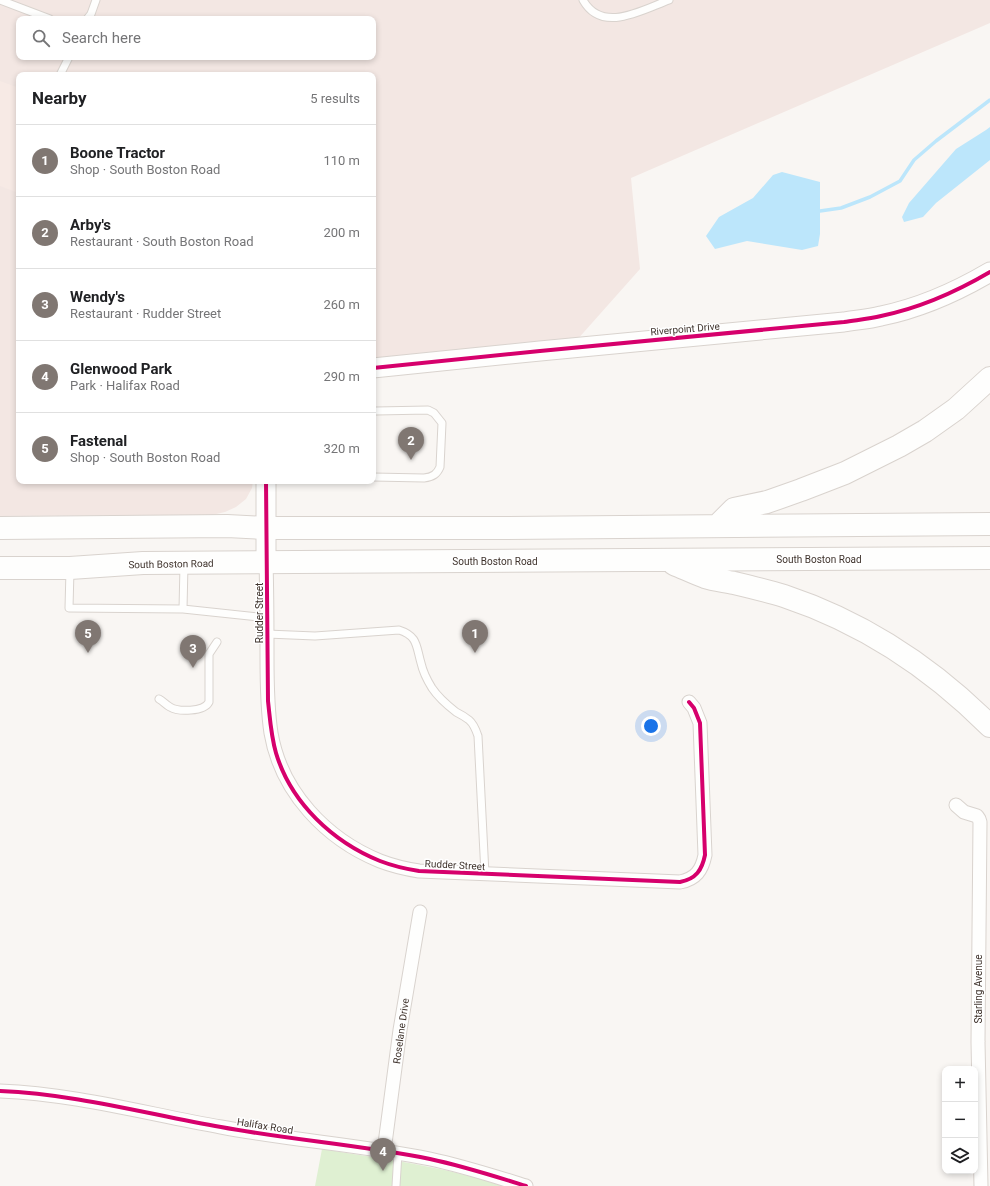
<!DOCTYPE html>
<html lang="en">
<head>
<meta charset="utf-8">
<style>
  :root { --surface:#fff; --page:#f6f6f6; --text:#202124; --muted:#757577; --line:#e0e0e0; --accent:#807772 }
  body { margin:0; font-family:Roboto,sans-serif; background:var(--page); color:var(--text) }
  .controls { position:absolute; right:12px; bottom:12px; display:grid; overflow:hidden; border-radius:8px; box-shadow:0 2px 6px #0003 }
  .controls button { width:36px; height:36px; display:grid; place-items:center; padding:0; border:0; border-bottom:1px solid var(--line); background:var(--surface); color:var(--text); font:20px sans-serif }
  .you { position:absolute; left:651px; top:726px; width:14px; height:14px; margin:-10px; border:3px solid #fff; border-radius:50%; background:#1a73e8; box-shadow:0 0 0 6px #1a73e833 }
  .badge { display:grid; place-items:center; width:26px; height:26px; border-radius:50%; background:var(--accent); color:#fff; font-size:13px; font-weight:700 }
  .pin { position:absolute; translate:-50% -33px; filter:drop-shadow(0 1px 2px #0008) }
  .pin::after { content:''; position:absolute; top:21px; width:14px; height:12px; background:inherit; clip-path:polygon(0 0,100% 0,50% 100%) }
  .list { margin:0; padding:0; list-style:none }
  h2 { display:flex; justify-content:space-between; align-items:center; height:52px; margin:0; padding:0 16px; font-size:17px }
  h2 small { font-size:13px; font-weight:400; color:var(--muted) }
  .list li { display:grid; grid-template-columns:26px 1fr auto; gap:12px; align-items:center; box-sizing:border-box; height:72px; padding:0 16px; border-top:1px solid var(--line) }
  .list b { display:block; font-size:15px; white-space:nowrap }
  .list p { margin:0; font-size:13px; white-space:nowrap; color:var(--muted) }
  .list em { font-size:13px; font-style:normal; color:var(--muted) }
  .icon { flex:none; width:22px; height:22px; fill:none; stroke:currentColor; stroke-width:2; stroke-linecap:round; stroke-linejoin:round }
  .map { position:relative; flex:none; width:990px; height:1186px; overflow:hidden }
  .search { position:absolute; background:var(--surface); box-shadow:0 2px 6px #0003; left:16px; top:16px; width:360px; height:44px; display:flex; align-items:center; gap:10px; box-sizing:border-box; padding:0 14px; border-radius:8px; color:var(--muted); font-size:15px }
  .panel { position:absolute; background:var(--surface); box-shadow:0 2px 6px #0003; left:16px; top:72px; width:360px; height:412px; border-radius:8px }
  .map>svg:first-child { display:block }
</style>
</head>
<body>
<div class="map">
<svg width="990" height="1186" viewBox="0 0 990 1186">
  <rect width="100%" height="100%" fill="#f9f6f3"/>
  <path fill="#f3e7e3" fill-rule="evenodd" d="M 0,0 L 990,0 L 990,23 L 631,178 L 640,269 L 576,341 L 373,362 L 373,75 L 19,75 L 19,481 L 253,481 L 252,488 L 246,499 L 236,507 L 225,512 L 212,515 L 0,516 ZM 19,19 L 373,19 L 373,57 L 19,57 Z"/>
  <path fill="#f7eae5" d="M 0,81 L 19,88 L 19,185 L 16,192 L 0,186 Z"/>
  <path fill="#dff0d2" d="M 322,1149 C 383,1159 444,1166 502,1186 L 315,1186 Z"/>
  <path fill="#bce6fb" d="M 990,127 L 990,160 L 936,203 L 923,217 L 904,222 L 902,217 L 909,203 L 956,149 L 986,130 Z
    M 782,172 L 820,182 L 820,234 L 818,246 L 802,250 L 747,241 L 715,249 L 706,236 L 719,217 L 753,198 L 773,175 Z"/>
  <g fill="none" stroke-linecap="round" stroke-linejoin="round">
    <path stroke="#bce6fb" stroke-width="3.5" d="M 820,211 L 841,208 L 870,197 L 900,181 L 914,160 L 936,141 L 990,100"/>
    <defs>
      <path id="lane" d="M 0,0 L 50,19
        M 583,0 C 602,34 642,10 669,0
        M 87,19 L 91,14 L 96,0
        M 60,75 L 69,57
        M 373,477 L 424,478 C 433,477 437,474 440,467 L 442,423 L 434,413 L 428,410 L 376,411
        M 70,570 L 69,608 L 183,609 L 184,565
        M 183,609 L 267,618
        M 267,634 L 315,636 L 399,630 C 418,636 416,646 421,663 C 423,672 427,680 432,688 C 438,697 447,705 456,712 C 460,714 465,717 469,720 C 474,724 476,730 478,736 L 485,874
        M 159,699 C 163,701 166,705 170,707 C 178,712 204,712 209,702 L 209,654 L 217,642
        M 396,1186 L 398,1153"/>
      <path id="street" d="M 266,563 C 267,594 267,625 267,657 C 267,682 267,707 271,733 C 281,792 326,839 380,861 C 393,866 406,869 419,871 L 680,882 C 696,879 702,870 705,855 L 700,723 L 694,708 L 689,702
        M 956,805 L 964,812 L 977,816 L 979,819 L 980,822 L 978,1042 L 981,1186
        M 0,1091 C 75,1094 147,1114 221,1127 C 290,1140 361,1145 430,1159 C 463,1166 494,1176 526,1186
        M 384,1151 L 400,1030 L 420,912"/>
      <path id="secondary" d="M 373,368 L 540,351 L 844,322 C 856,320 869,319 881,316 C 920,308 956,292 990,272
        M 266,481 L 266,563"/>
      <path id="highway" d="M 717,526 L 734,509 L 767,502 L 801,490 L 845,473 L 899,446 L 925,431 L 956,409 L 990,378
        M 0,528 L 227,526 L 266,528 L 497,528 L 990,524
        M 674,564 C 684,568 694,573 705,577 C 714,580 725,581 734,583 C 751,587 768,591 784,596 C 862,622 932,668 990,726
        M 0,568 L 70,568 L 143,563 L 990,558"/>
    </defs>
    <use href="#lane" stroke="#d9d3ce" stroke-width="9"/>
    <use href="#street" stroke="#d9d3ce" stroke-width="15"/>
    <use href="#secondary" stroke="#d9d3ce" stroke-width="21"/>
    <use href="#highway" stroke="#d9d3ce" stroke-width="24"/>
    <use href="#lane" stroke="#fefefd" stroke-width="7"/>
    <use href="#street" stroke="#fefefd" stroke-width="13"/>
    <use href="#secondary" stroke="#fefefd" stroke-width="19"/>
    <use href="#highway" stroke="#fefefd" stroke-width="22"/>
    <defs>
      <path id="cycleway" d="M 373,368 L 540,351 L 844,322 C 856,320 869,319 881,316 C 920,308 956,292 990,272
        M 266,481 L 268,701 C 270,719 271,736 276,753 C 291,803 333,842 380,861 C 393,866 406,869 419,871 L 680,882 C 696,879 702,870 705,855 L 700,723 L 694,708 L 689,702
        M 0,1091 C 75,1094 147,1114 221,1127 C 290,1140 361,1145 430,1159 C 463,1166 494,1176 526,1186"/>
    </defs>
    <use href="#cycleway" stroke="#fff" stroke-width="6"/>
    <use href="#cycleway" stroke="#d6006c" stroke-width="4"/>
  </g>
  <g text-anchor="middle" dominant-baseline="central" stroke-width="3" stroke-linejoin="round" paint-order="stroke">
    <g font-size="10" fill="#3f332c" stroke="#fff">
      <text transform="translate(685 329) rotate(-5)">Riverpoint Drive</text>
      <text x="819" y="559">South Boston Road</text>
      <text x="495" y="561">South Boston Road</text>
      <text transform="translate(171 564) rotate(-1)">South Boston Road</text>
      <text transform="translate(259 613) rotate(-90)">Rudder Street</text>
      <text transform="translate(455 865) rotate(3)">Rudder Street</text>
      <text transform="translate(978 989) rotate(-90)">Starling Avenue</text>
      <text transform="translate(401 1031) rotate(-82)">Roselane Drive</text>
      <text transform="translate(265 1126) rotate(9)">Halifax Road</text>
    </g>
  </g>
</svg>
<div class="controls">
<button>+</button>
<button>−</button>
<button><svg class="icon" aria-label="layers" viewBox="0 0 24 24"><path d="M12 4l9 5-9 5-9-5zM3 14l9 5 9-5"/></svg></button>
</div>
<div class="you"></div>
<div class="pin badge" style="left:475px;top:653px">1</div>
<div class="pin badge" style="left:411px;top:460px">2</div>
<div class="pin badge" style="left:193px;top:668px">3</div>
<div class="pin badge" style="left:383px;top:1171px">4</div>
<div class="pin badge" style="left:88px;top:653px">5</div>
<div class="search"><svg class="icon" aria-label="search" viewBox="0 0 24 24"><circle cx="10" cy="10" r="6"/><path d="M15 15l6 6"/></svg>Search here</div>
<section class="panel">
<h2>Nearby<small>5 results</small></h2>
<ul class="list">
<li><span class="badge">1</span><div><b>Boone Tractor</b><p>Shop · South Boston Road</p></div><em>110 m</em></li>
<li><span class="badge">2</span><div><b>Arby's</b><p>Restaurant · South Boston Road</p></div><em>200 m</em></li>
<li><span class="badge">3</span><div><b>Wendy's</b><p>Restaurant · Rudder Street</p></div><em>260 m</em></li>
<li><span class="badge">4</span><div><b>Glenwood Park</b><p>Park · Halifax Road</p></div><em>290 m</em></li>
<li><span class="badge">5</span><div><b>Fastenal</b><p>Shop · South Boston Road</p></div><em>320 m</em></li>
</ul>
</section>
</div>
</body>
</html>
